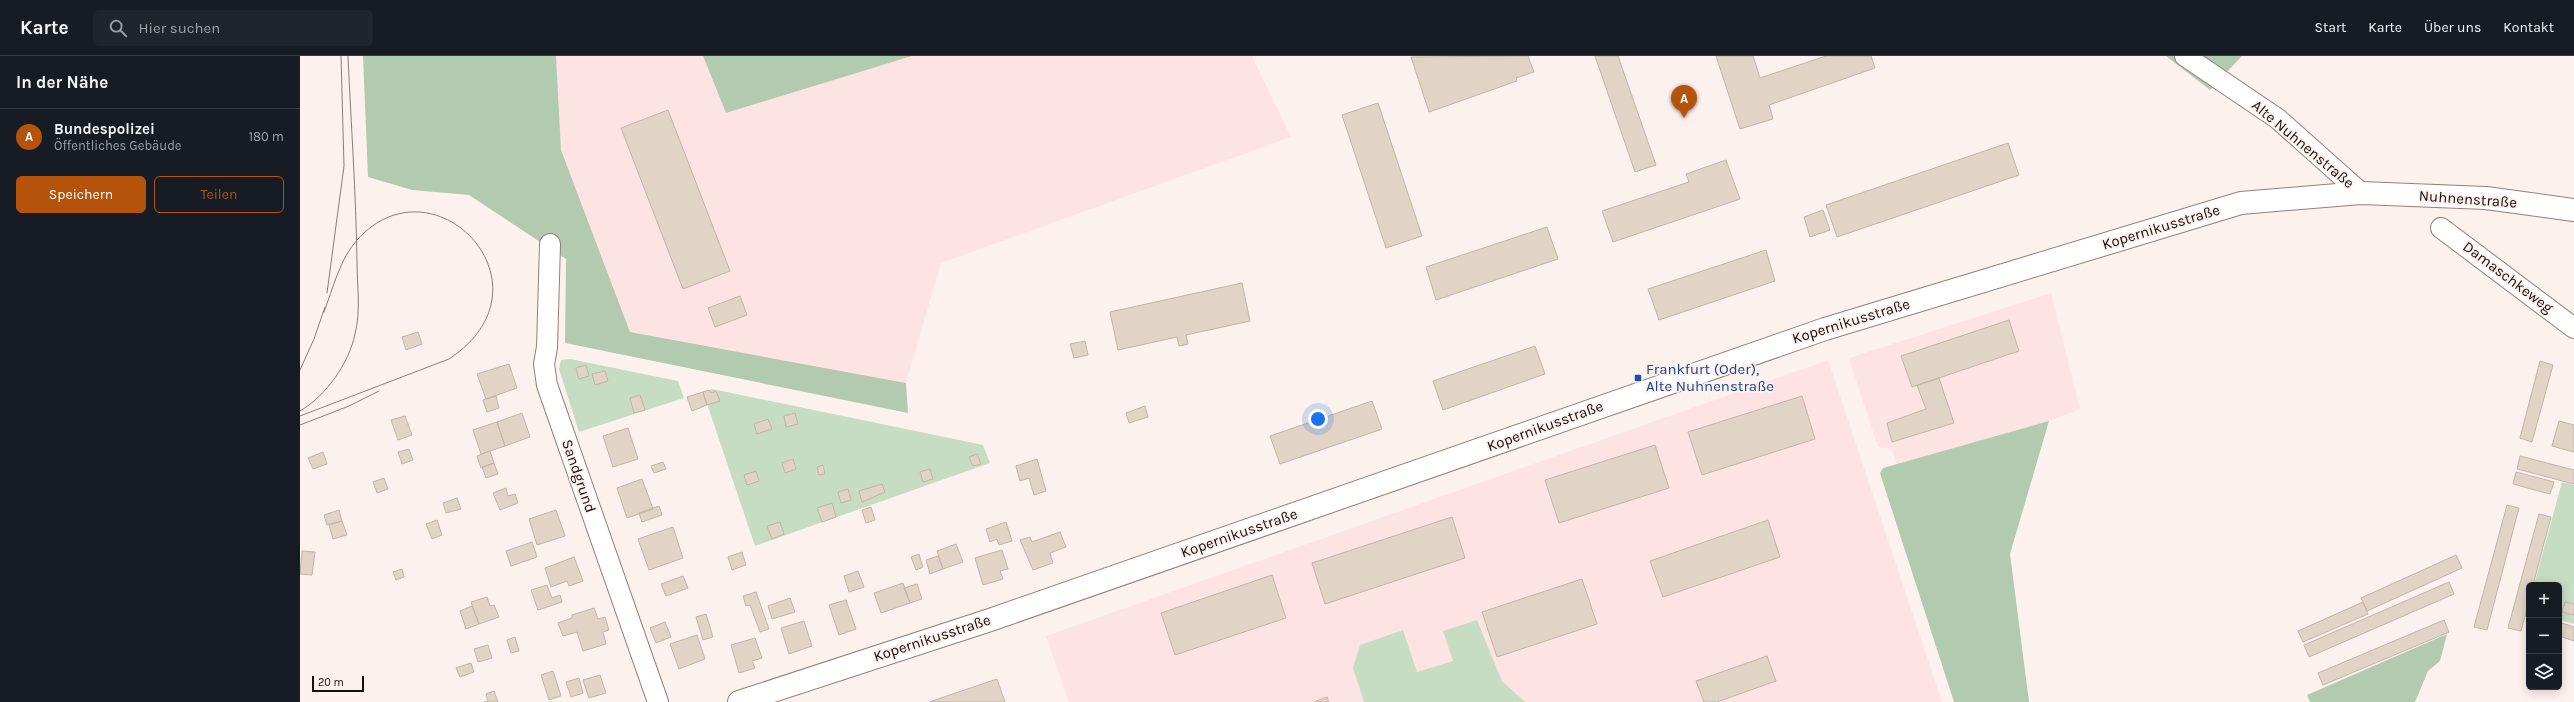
<!DOCTYPE html>
<html lang="de">
<head>
<meta charset="utf-8">
<style>
  :root { --surface:#171b24; --page:#20242c; --text:#f1f3f6; --muted:#9ea1a6; --line:#363941; --accent:#b45309 }
  body { margin:0; font-family:Karla,sans-serif; background:var(--page); color:var(--text) }
  .controls { position:absolute; right:12px; bottom:12px; display:grid; overflow:hidden; border-radius:6px; box-shadow:0 2px 10px #0003 }
  .controls button { width:36px; height:36px; display:grid; place-items:center; padding:0; border:0; border-bottom:1px solid var(--line); background:var(--surface); color:var(--text); font:20px sans-serif }
  .scale { position:absolute; left:12px; bottom:10px; width:52px; box-sizing:border-box; padding-left:4px; border:2px solid #150f0c; border-top:0; font-size:11px; line-height:14px; white-space:nowrap; color:#150f0c; -webkit-text-stroke:3px #fdf1ed; paint-order:stroke }
  .you { position:absolute; left:1018px; top:363px; width:14px; height:14px; margin:-10px; border:3px solid #fff; border-radius:50%; background:#1a73e8; box-shadow:0 0 0 6px #1a73e833 }
  .badge { display:grid; place-items:center; width:26px; height:26px; border-radius:50%; background:var(--accent); color:#fff; font-size:13px; font-weight:700 }
  .pin { position:absolute; translate:-50% -33px; filter:drop-shadow(0 1px 2px #0008) }
  .pin::after { content:''; position:absolute; top:21px; width:14px; height:12px; background:inherit; clip-path:polygon(0 0,100% 0,50% 100%) }
  .list { margin:0; padding:0; list-style:none }
  h2 { display:flex; justify-content:space-between; align-items:center; height:52px; margin:0; padding:0 16px; font-size:17px }
  h2 small { font-size:13px; font-weight:400; color:var(--muted) }
  .list li { display:grid; grid-template-columns:26px 1fr auto; gap:12px; align-items:center; box-sizing:border-box; height:56px; padding:0 16px; border-top:1px solid var(--line) }
  .list b { display:block; font-size:15px; white-space:nowrap }
  .list p { margin:0; font-size:13px; white-space:nowrap; color:var(--muted) }
  .list em { font-size:13px; font-style:normal; color:var(--muted) }
  .actions { display:flex; gap:8px; padding:12px 16px }
  .actions a { flex:1; padding:9px 0; border:1px solid var(--accent); border-radius:6px; text-align:center; font-size:14px; color:var(--accent) }
  .actions .main { background:var(--accent); color:#fff }
  .icon { flex:none; width:22px; height:22px; fill:none; stroke:currentColor; stroke-width:2; stroke-linecap:round; stroke-linejoin:round }
  .map { position:relative; flex:none; width:2274px; height:646px; overflow:hidden }
  header { display:flex; align-items:center; gap:24px; box-sizing:border-box; height:56px; padding:0 20px; background:var(--surface); border-bottom:1px solid var(--line) }
  header strong { font-size:19px }
  nav { display:flex; gap:22px; margin-inline-start:auto; font-size:14px }
  .search { width:280px; height:36px; background:var(--page); display:flex; align-items:center; gap:10px; box-sizing:border-box; padding:0 14px; border-radius:6px; color:var(--muted); font-size:15px }
  main { display:flex }
  aside { flex:1; background:var(--surface) }
  .map>svg:first-child { display:block }
</style>
</head>
<body>
<header>
<strong>Karte</strong>
<div class="search"><svg class="icon" aria-label="search" viewBox="0 0 24 24"><circle cx="10" cy="10" r="6"/><path d="M15 15l6 6"/></svg>Hier suchen</div>
<nav><a>Start</a><a>Karte</a><a>Über uns</a><a>Kontakt</a></nav>
</header>
<main>
<aside>
<h2>In der Nähe<small></small></h2>
<ul class="list">
<li><span class="badge">A</span><div><b>Bundespolizei</b><p>Öffentliches Gebäude</p></div><em>180 m</em></li>
</ul>
<div class="actions"><a class="main">Speichern</a><a>Teilen</a></div>
</aside>
<div class="map">
<svg width="2274" height="646" viewBox="0 0 2274 646">
  <rect width="100%" height="100%" fill="#fdf1ed"/>
  <path fill="#fee3e3" d="M 256,0 L 403,0 L 426,57 L 612,0 L 952,0 L 991,81 L 641,207 L 606,327 L 330,276 L 261,94 Z
    M 1751,237 L 1780,353 L 1749,365 L 1597,408 L 1591,393 L 1578,391 L 1549,302 Z
    M 1528,304 L 1642,646 L 769,646 L 746,580 Z"/>
  <path fill="#c6ddc3" d="M 270,303 L 378,325 L 384,342 L 279,376 L 259,313 L 261,304 Z
    M 412,333 L 683,389 L 690,407 L 455,490 L 403,336 Z
    M 2262,426 L 2274,429 L 2274,568 L 2259,563 L 2259,529 L 2234,529 Z
    M 1177,564 L 1202,625 L 1225,646 L 1064,646 L 1053,612 L 1060,589 L 1103,574 L 1117,616 L 1153,605 L 1143,575 Z"/>
  <path fill="#b2caaf" d="M 63,0 L 256,0 L 261,94 L 330,276 L 606,327 L 608,357 L 265,287 L 266,203 L 169,139 L 112,134 L 68,121 Z
    M 403,0 L 612,0 L 426,57 Z
    M 1866,0 L 1942,0 L 1910,34 Z
    M 1749,365 L 1710,498 L 1729,646 L 1654,646 L 1580,417 L 1583,412 Z
    M 2147,578 L 2140,605 L 2128,615 L 2115,646 L 2010,646 L 2007,639 Z"/>
  <path fill="#e1d4c7" stroke="#c1b5a8" d="M 1228,0 L 1234,16 L 1216,22 L 1217,25 L 1129,56 L 1111,1 Z
    M 1295,0 L 1318,0 L 1356,109 L 1335,116 Z
    M 1416,0 L 1453,0 L 1460,22 L 1526,0 L 1571,0 L 1575,12 L 1469,49 L 1473,63 L 1440,73 Z
    M 1078,47 L 1122,180 L 1086,192 L 1042,59 Z
    M 368,54 L 430,215 L 383,233 L 321,72 Z
    M 1708,87 L 1719,119 L 1537,181 L 1526,149 Z
    M 1426,104 L 1440,143 L 1313,186 L 1302,155 L 1389,126 L 1386,118 Z
    M 1523,154 L 1530,174 L 1510,181 L 1504,161 Z
    M 1247,171 L 1258,203 L 1136,244 L 1126,211 Z
    M 1466,194 L 1475,225 L 1359,264 L 1348,233 Z
    M 942,227 L 950,265 L 886,279 L 888,288 L 884,289 L 879,290 L 877,281 L 818,294 L 810,256 Z
    M 440,240 L 447,259 L 415,271 L 408,252 Z
    M 1709,264 L 1719,295 L 1612,331 L 1601,300 Z
    M 118,276 L 122,288 L 106,294 L 102,281 Z
    M 785,285 L 788,299 L 774,302 L 770,288 Z
    M 1235,290 L 1245,318 L 1143,354 L 1133,325 Z
    M 2240,305 L 2253,309 L 2232,386 L 2220,382 Z
    M 209,308 L 217,332 L 186,343 L 177,318 Z
    M 286,309 L 289,320 L 279,323 L 276,312 Z
    M 305,315 L 308,325 L 295,329 L 292,318 Z
    M 1639,322 L 1654,367 L 1592,386 L 1587,367 L 1626,353 L 1617,329 Z
    M 409,334 L 411,337 L 416,335 L 420,345 L 407,349 L 403,336 Z
    M 403,336 L 407,349 L 392,355 L 387,341 Z
    M 340,339 L 345,354 L 334,357 L 330,342 Z
    M 196,340 L 199,352 L 187,356 L 183,344 Z
    M 1502,340 L 1515,383 L 1402,419 L 1388,376 Z
    M 1072,345 L 1082,373 L 980,408 L 970,380 Z
    M 845,350 L 848,361 L 829,367 L 826,357 Z
    M 222,357 L 230,381 L 205,390 L 197,366 Z
    M 495,357 L 498,368 L 486,371 L 484,360 Z
    M 105,360 L 112,379 L 98,384 L 91,364 Z
    M 468,363 L 472,373 L 457,378 L 454,368 Z
    M 2259,365 L 2274,369 L 2274,396 L 2252,390 Z
    M 197,366 L 205,390 L 181,398 L 173,374 Z
    M 328,372 L 338,403 L 313,411 L 303,380 Z
    M 1355,389 L 1369,432 L 1259,467 L 1245,424 Z
    M 109,393 L 113,404 L 102,408 L 98,396 Z
    M 190,395 L 194,407 L 181,412 L 177,400 Z
    M 23,396 L 27,408 L 13,413 L 8,402 Z
    M 677,398 L 681,408 L 673,410 L 669,401 Z
    M 2220,400 L 2274,414 L 2274,428 L 2217,413 Z
    M 493,403 L 496,413 L 485,417 L 482,407 Z
    M 737,403 L 746,435 L 734,439 L 729,422 L 720,425 L 716,410 Z
    M 363,406 L 366,413 L 354,417 L 351,410 Z
    M 194,407 L 198,418 L 186,422 L 182,411 Z
    M 523,409 L 525,418 L 519,419 L 517,411 Z
    M 630,413 L 633,423 L 623,426 L 620,416 Z
    M 456,415 L 459,425 L 447,429 L 444,419 Z
    M 2216,416 L 2254,426 L 2250,438 L 2213,428 Z
    M 84,422 L 88,433 L 77,437 L 73,426 Z
    M 342,423 L 353,453 L 327,462 L 317,432 Z
    M 582,428 L 585,436 L 562,446 L 559,435 Z
    M 206,432 L 208,440 L 215,438 L 218,447 L 200,454 L 193,437 Z
    M 548,433 L 551,444 L 541,447 L 538,436 Z
    M 157,442 L 161,453 L 146,457 L 143,447 Z
    M 532,447 L 536,461 L 522,466 L 517,452 Z
    M 2207,449 L 2219,452 L 2187,574 L 2174,571 Z
    M 359,450 L 362,459 L 342,466 L 339,457 Z
    M 571,451 L 575,464 L 566,467 L 562,454 Z
    M 39,454 L 42,465 L 27,469 L 24,459 Z
    M 256,454 L 265,480 L 237,489 L 229,463 Z
    M 2239,458 L 2251,461 L 2233,529 L 2229,529 L 2229,545 L 2221,575 L 2208,572 Z
    M 1152,461 L 1165,502 L 1025,548 L 1012,507 Z
    M 137,464 L 142,479 L 132,483 L 126,468 Z
    M 1468,464 L 1480,501 L 1363,541 L 1350,505 Z
    M 42,465 L 47,479 L 33,483 L 29,469 Z
    M 480,466 L 484,478 L 472,483 L 467,470 Z
    M 706,466 L 712,485 L 699,489 L 697,483 L 690,486 L 686,473 Z
    M 373,471 L 383,502 L 349,514 L 338,483 Z
    M 760,476 L 766,491 L 750,497 L 753,507 L 733,514 L 720,484 L 730,481 L 732,486 Z
    M 232,486 L 237,501 L 211,510 L 206,495 Z
    M 656,488 L 663,506 L 643,513 L 637,495 Z
    M 702,494 L 708,513 L 700,515 L 703,523 L 683,529 L 675,502 Z
    M 2,495 L 15,496 L 12,519 L 0,518 Z
    M 442,496 L 446,509 L 432,514 L 428,501 Z
    M 619,498 L 623,511 L 616,514 L 611,501 Z
    M 2156,499 L 2162,512 L 2067,555 L 2061,542 Z
    M 638,500 L 643,513 L 630,518 L 626,504 Z
    M 274,501 L 283,525 L 269,530 L 267,525 L 251,531 L 245,512 Z
    M 102,513 L 104,521 L 96,524 L 93,516 Z
    M 558,515 L 564,531 L 549,536 L 544,520 Z
    M 972,519 L 986,562 L 875,599 L 861,557 Z
    M 383,520 L 388,532 L 366,540 L 361,528 Z
    M 1282,523 L 1297,568 L 1197,601 L 1182,556 Z
    M 2149,526 L 2154,538 L 2009,601 L 2004,589 Z
    M 603,527 L 610,547 L 581,557 L 574,537 Z
    M 617,528 L 622,543 L 610,547 L 604,532 Z
    M 247,529 L 252,542 L 260,539 L 262,546 L 238,554 L 231,534 Z
    M 456,536 L 469,573 L 460,576 L 450,549 L 446,550 L 443,540 Z
    M 187,541 L 190,550 L 194,549 L 199,561 L 179,568 L 171,546 Z
    M 490,542 L 495,556 L 472,563 L 468,550 Z
    M 546,544 L 556,573 L 539,579 L 529,549 Z
    M 2063,546 L 2068,558 L 2003,586 L 1998,575 Z
    M 2265,546 L 2274,548 L 2274,559 L 2262,556 Z
    M 172,550 L 179,568 L 166,573 L 160,555 Z
    M 294,552 L 298,563 L 305,561 L 309,574 L 303,576 L 306,588 L 283,595 L 277,576 L 263,580 L 258,567 L 272,562 L 272,559 Z
    M 406,558 L 413,581 L 403,584 L 396,561 Z
    M 2144,564 L 2149,576 L 2023,629 L 2018,617 Z
    M 504,565 L 512,590 L 489,598 L 481,572 Z
    M 365,566 L 371,581 L 356,587 L 350,572 Z
    M 2259,566 L 2274,571 L 2274,585 L 2259,580 Z
    M 397,579 L 405,603 L 379,613 L 370,588 Z
    M 215,581 L 219,595 L 211,597 L 207,584 Z
    M 455,582 L 462,602 L 452,605 L 455,612 L 439,617 L 431,589 Z
    M 188,589 L 192,602 L 178,606 L 174,593 Z
    M 1467,600 L 1476,625 L 1417,646 L 1404,646 L 1396,625 Z
    M 171,607 L 174,616 L 160,621 L 156,612 Z
    M 253,615 L 261,640 L 249,644 L 241,619 Z
    M 300,619 L 306,637 L 289,642 L 283,624 Z
    M 279,622 L 283,637 L 271,641 L 266,626 Z
    M 697,623 L 705,646 L 629,646 Z
    M 194,635 L 198,646 L 184,646 L 188,645 L 186,638 Z
    M 1027,641 L 1029,646 L 1014,646 Z"/>
  <g fill="none" stroke-linecap="round" stroke-linejoin="round">
    <defs>
      <path id="street" d="M 1885,0 L 1978,63 L 2061,137
        M 2141,172 L 2274,272
        M 250,188 L 247,291 L 244,308 L 247,329 L 358,646"/>
      <path id="secondary" d="M 439,646 L 690,564 L 1525,273 L 1941,147 L 2061,137 L 2186,142 L 2274,154"/>
    </defs>
    <use href="#street" stroke="#91807a" stroke-width="22"/>
    <use href="#secondary" stroke="#91807a" stroke-width="24"/>
    <use href="#street" stroke="#fff" stroke-width="20"/>
    <use href="#secondary" stroke="#fff" stroke-width="22"/>
    <path stroke="#887f7b" stroke-width="1" d="M 27,237 L 44,110 L 41,0
      M 0,314 L 14,283 L 25,251
      M 0,355 C 26,340 49,307 55,278 C 61,255 57,229 57,206 C 56,137 51,68 48,0
      M 0,360 L 149,303 C 260,230 134,98 57,184 C 40,203 33,232 24,256
      M 0,369 L 49,350 L 79,335"/>
  </g>
  <rect fill="#1a4fb4" stroke="#fdf1ed" stroke-width="1.5" x="1334" y="318" width="8" height="8" rx="2"/>
  <g text-anchor="middle" dominant-baseline="central" stroke-width="3.5" stroke-linejoin="round" paint-order="stroke">
    <g font-size="15" fill="#150f0c" stroke="#fdf1ed">
      <text transform="translate(2003 88) rotate(40)">Alte Nuhnenstraße</text>
      <text transform="translate(2168 143) rotate(4)">Nuhnenstraße</text>
      <text transform="translate(1861 171) rotate(-17)">Kopernikusstraße</text>
      <text transform="translate(2208 221) rotate(37)">Damaschkeweg</text>
      <text transform="translate(1551 265) rotate(-17)">Kopernikusstraße</text>
      <text transform="translate(1245 370) rotate(-20)">Kopernikusstraße</text>
      <text transform="translate(279 420) rotate(71)">Sandgrund</text>
      <text transform="translate(939 477) rotate(-19)">Kopernikusstraße</text>
      <text transform="translate(632 582) rotate(-18)">Kopernikusstraße</text>
    </g>
    <g font-size="15" fill="#164399" stroke="#fdf1ed" text-anchor="start">
      <text x="1346" y="313">Frankfurt (Oder),<tspan x="1346" dy="17">Alte Nuhnenstraße</tspan></text>
    </g>
  </g>
</svg>
<div class="controls">
<button>+</button>
<button>−</button>
<button><svg class="icon" aria-label="layers" viewBox="0 0 24 24"><path d="M12 4l9 5-9 5-9-5zM3 14l9 5 9-5"/></svg></button>
</div>
<div class="scale">20 m</div>
<div class="you"></div>
<div class="pin badge" style="left:1384px;top:62px">A</div>
</div>
</main>
</body>
</html>
